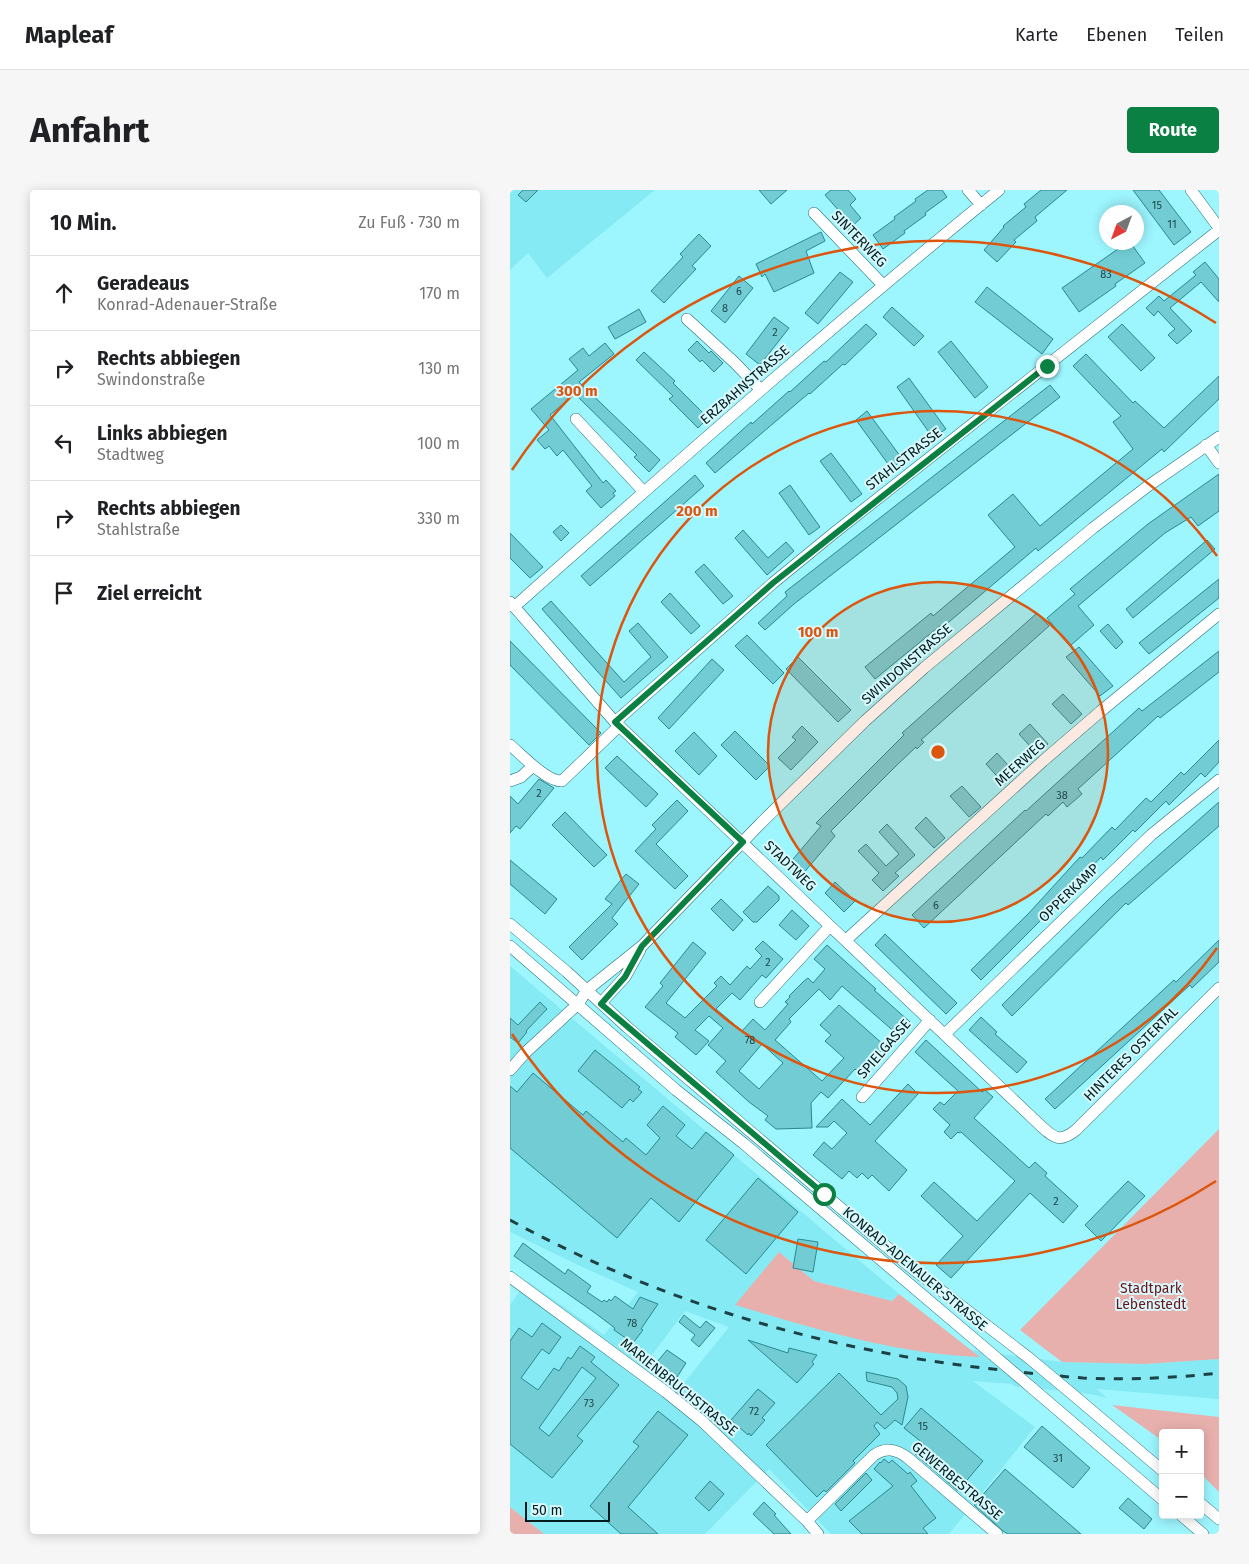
<!DOCTYPE html>
<html lang="de">
<head>
<meta charset="utf-8">
<style>
  :root { --surface:#fff; --page:#f6f6f6; --text:#202124; --muted:#757577; --line:#e0e0e0; --accent:#0b8043 }
  body { margin:0; font-family:"Fira Sans",sans-serif; background:var(--page); color:var(--text) }
  .controls { position:absolute; right:15px; bottom:15px; display:grid; overflow:hidden; border-radius:5px; box-shadow:0 2px 12px #0003 }
  .controls button { width:45px; height:45px; display:grid; place-items:center; padding:0; border:0; border-bottom:1px solid var(--line); background:var(--surface); color:var(--text); font:25px sans-serif }
  .compass { position:absolute; left:589px; top:15px; width:45px; height:45px; border-radius:50%; background:var(--surface); box-shadow:0 2px 12px #0003; rotate:221deg }
  .scale { position:absolute; left:15px; bottom:12px; width:85px; box-sizing:border-box; padding-left:5px; border:2px solid #011d20; border-top:0; font-size:14px; line-height:18px; white-space:nowrap; color:#011d20; -webkit-text-stroke:4px #d8f8fc; paint-order:stroke }
  .stop { position:absolute; width:15px; height:15px; margin:-11px; border:4px solid #0b8043; border-radius:50%; background:#fff }
  .stop.end { background:#0b8043; border-color:#fff; box-shadow:0 1px 5px #0008 }
  .list { margin:0; padding:0; list-style:none }
  h2 { display:flex; justify-content:space-between; align-items:center; height:65px; margin:0; padding:0 20px; font-size:21px }
  h2 small { font-size:16px; font-weight:400; color:var(--muted) }
  .list li { display:grid; grid-template-columns:32px 1fr auto; gap:15px; align-items:center; box-sizing:border-box; height:75px; padding:0 20px; border-top:1px solid var(--line) }
  .list b { display:block; font-size:19px; white-space:nowrap }
  .list p { margin:0; font-size:16px; white-space:nowrap; color:var(--muted) }
  .list em { font-size:16px; font-style:normal; color:var(--muted) }
  .icon { flex:none; width:28px; height:28px; fill:none; stroke:currentColor; stroke-width:2; stroke-linecap:round; stroke-linejoin:round }
  .map { position:relative; flex:none; width:709px; height:1344px; overflow:hidden; border-radius:5px }
  header { display:flex; align-items:center; gap:30px; box-sizing:border-box; height:70px; padding:0 25px; background:var(--surface); border-bottom:1px solid var(--line) }
  header strong { font-size:24px }
  nav { display:flex; gap:28px; margin-inline-start:auto; font-size:18px }
  .intro { display:flex; align-items:center; justify-content:space-between; box-sizing:border-box; height:120px; padding:0 30px }
  h1 { margin:0; font-size:35px }
  .button { padding:12px 22px; border-radius:5px; background:var(--accent); color:#fff; font-size:18px; font-weight:700 }
  main { display:flex; gap:30px; padding:0 30px }
  aside { flex:1; background:var(--surface); border-radius:5px; box-shadow:0 2px 12px #0003 }
  .map>svg:first-child { display:block }
</style>
</head>
<body>
<header>
<strong>Mapleaf</strong>
<nav><a>Karte</a><a>Ebenen</a><a>Teilen</a></nav>
</header>
<div class="intro"><h1>Anfahrt</h1><a class="button">Route</a></div>
<main>
<aside>
<h2>10 Min.<small>Zu Fuß · 730 m</small></h2>
<ul class="list">
<li><svg class="icon" aria-label="ahead" viewBox="0 0 24 24"><path d="M12 20V5M6 11l6-6 6 6"/></svg><div><b>Geradeaus</b><p>Konrad-Adenauer-Straße</p></div><em>170 m</em></li>
<li><svg class="icon" aria-label="right" viewBox="0 0 24 24"><path d="M7 20v-9h11M14 6l5 5-5 5"/></svg><div><b>Rechts abbiegen</b><p>Swindonstraße</p></div><em>130 m</em></li>
<li><svg class="icon" aria-label="left" viewBox="0 0 24 24"><path d="M17 20v-9H6M10 6l-5 5 5 5"/></svg><div><b>Links abbiegen</b><p>Stadtweg</p></div><em>100 m</em></li>
<li><svg class="icon" aria-label="right" viewBox="0 0 24 24"><path d="M7 20v-9h11M14 6l5 5-5 5"/></svg><div><b>Rechts abbiegen</b><p>Stahlstraße</p></div><em>330 m</em></li>
<li><svg class="icon" aria-label="arrive" viewBox="0 0 24 24"><path d="M6 21V4h12l-3 4 3 4H6"/></svg><div><b>Ziel erreicht</b></div></li>
</ul>
</aside>
<div class="map">
<svg width="709" height="1344" viewBox="0 0 709 1344">
  <rect width="100%" height="100%" fill="#9df5fe"/>
  <path fill="#86eaf4" fill-rule="evenodd" d="M 0,0 L 145,0 L 37,88 L 18,63 L 0,80 Z
    M 0,776 L 389,1104 L 382,1111 L 304,1091 L 269,1062 L 226,1115 L 469,1167 L 462,1160 L 552,1172 L 635,1174 L 709,1169 L 709,1209 L 587,1199 L 597,1208 L 580,1204 L 504,1196 L 502,1194 L 463,1191 L 525,1237 L 439,1344 L 321,1344 L 259,1279 L 195,1344 L 34,1344 L 0,1317 L 0,1115 L 17,1091 L 94,1145 L 128,1102 L 68,1075 L 0,1042 ZM 175,1121 L 219,1137 L 169,1199 L 135,1174 Z"/>
  <path fill="#e8b0ac" d="M 709,939 L 709,1169 L 635,1174 L 552,1172 L 510,1140 Z
    M 269,1062 L 304,1091 L 382,1111 L 389,1104 L 470,1167 C 386,1164 305,1139 225,1115 Z
    M 602,1215 L 709,1227 L 709,1302 L 690,1283 L 690,1243 L 653,1243 L 653,1251 Z
    M 0,1317 L 34,1344 L 0,1344 Z"/>
  <path fill="#72ccd4" stroke="#298890" fill-rule="evenodd" d="M 13,0 L 28,0 L 16,12 L 8,5 Z
    M 249,0 L 277,0 L 261,14 Z
    M 321,0 L 338,0 L 346,9 L 340,15 L 351,28 L 338,40 L 326,26 L 330,22 L 315,5 Z
    M 418,0 L 432,0 L 437,7 L 415,23 L 416,25 L 394,41 L 395,43 L 373,59 L 363,45 L 385,29 L 384,27 L 406,11 L 405,9 Z
    M 531,0 L 557,0 L 525,27 L 527,31 L 504,50 L 506,52 L 487,72 L 474,60 L 494,37 L 493,36 L 516,17 L 514,14 Z
    M 623,0 L 649,0 L 681,42 L 664,55 Z
    M 311,42 L 315,51 L 296,61 L 304,83 L 264,102 L 255,84 L 252,87 L 246,74 Z
    M 189,44 L 201,56 L 182,76 L 186,79 L 154,113 L 141,101 L 173,67 L 170,64 Z
    M 618,52 L 620,52 L 635,73 L 605,94 L 606,96 L 569,122 L 552,98 Z
    M 695,72 L 709,89 L 709,112 L 691,92 L 660,118 L 682,141 L 667,154 L 658,145 L 665,139 L 648,121 L 644,126 L 636,118 L 649,106 L 654,111 L 686,85 L 683,82 Z
    M 330,82 L 343,92 L 308,134 L 295,123 Z
    M 229,86 L 243,98 L 215,133 L 201,121 Z
    M 477,97 L 543,149 L 532,164 L 465,112 Z
    M 382,117 L 414,146 L 404,156 L 373,127 Z
    M 129,119 L 136,132 L 105,149 L 98,137 Z
    M 264,127 L 279,138 L 250,175 L 236,164 Z
    M 356,134 L 367,144 L 335,175 L 333,174 L 300,204 L 299,203 L 205,283 L 196,273 L 241,232 L 242,234 L 279,201 L 280,202 L 314,171 L 316,172 Z
    M 612,134 L 645,168 L 631,181 L 598,147 Z
    M 187,151 L 199,163 L 201,161 L 213,173 L 204,182 L 192,170 L 190,172 L 178,160 Z
    M 441,151 L 478,197 L 465,208 L 428,162 Z
    M 95,153 L 104,164 L 69,192 L 150,270 L 139,282 L 124,267 L 127,265 L 65,204 L 40,225 L 93,293 L 96,290 L 106,301 L 103,303 L 105,306 L 91,318 L 76,301 L 82,296 L 53,260 L 47,266 L 39,256 L 35,259 L 27,250 L 39,240 L 21,219 L 68,180 L 59,169 L 73,158 L 79,166 Z
    M 134,162 L 165,191 L 163,193 L 198,228 L 188,238 L 159,209 L 163,206 L 126,170 Z
    M 576,164 L 623,213 L 625,211 L 654,238 L 709,186 L 709,209 L 654,262 L 652,259 L 528,361 L 526,358 L 433,437 L 431,435 L 365,489 L 355,477 L 421,423 L 423,426 L 505,357 L 478,325 L 503,304 L 530,336 L 623,259 L 603,232 L 611,226 L 563,176 Z
    M 399,188 L 436,239 L 423,248 L 387,197 Z
    M 540,195 L 550,207 L 284,414 L 255,440 L 248,433 L 277,406 L 275,402 Z
    M 357,221 L 393,270 L 381,278 L 346,230 Z
    M 321,263 L 352,304 L 341,312 L 310,271 Z
    M 709,284 L 709,321 L 688,336 L 681,327 L 655,343 L 568,416 L 584,435 L 560,456 L 537,428 L 565,404 L 560,399 L 638,334 Z
    M 185,285 L 194,296 L 80,396 L 71,386 Z
    M 280,295 L 310,337 L 299,345 L 269,303 Z
    M 51,335 L 59,343 L 51,351 L 43,342 Z
    M 233,340 L 258,368 L 276,352 L 284,361 L 257,385 L 225,348 Z
    M 0,343 L 33,377 L 20,388 L 0,368 Z
    M 697,350 L 705,359 L 623,428 L 616,419 Z
    M 194,374 L 223,406 L 213,414 L 185,382 Z
    M 709,389 L 709,408 L 639,464 L 629,453 Z
    M 160,403 L 190,436 L 181,444 L 151,412 Z
    M 41,411 L 114,492 L 141,467 L 119,441 L 128,433 L 158,467 L 111,508 L 32,419 Z
    M 527,423 L 539,436 L 411,550 L 414,552 L 407,559 L 406,557 L 389,573 L 321,641 L 325,646 L 291,686 L 278,675 L 311,636 L 306,633 L 394,545 L 392,543 Z
    M 598,434 L 613,452 L 606,459 L 590,441 Z
    M 237,445 L 274,483 L 263,494 L 225,456 Z
    M 0,451 L 91,543 L 79,555 L 0,475 Z
    M 569,457 L 603,496 L 590,506 L 556,467 Z
    M 709,461 L 709,482 L 650,528 L 648,526 L 568,599 L 572,604 L 557,617 L 553,612 L 538,626 L 536,624 L 414,738 L 402,725 L 515,620 L 516,621 L 629,518 L 632,521 Z
    M 288,467 L 341,520 L 328,532 L 276,479 Z
    M 202,469 L 214,480 L 159,539 L 148,528 Z
    M 553,504 L 572,524 L 561,534 L 542,514 Z
    M 520,534 L 538,554 L 527,564 L 509,544 Z
    M 292,536 L 308,552 L 281,580 L 268,568 L 286,550 L 282,547 Z
    M 225,541 L 260,576 L 246,590 L 211,555 Z
    M 184,542 L 207,566 L 189,585 L 165,561 Z
    M 709,550 L 709,572 L 695,587 L 691,583 L 659,615 L 656,611 L 625,642 L 623,640 L 593,670 L 591,667 L 553,708 L 471,790 L 461,780 L 519,723 L 570,667 L 572,668 L 602,637 L 605,640 L 636,608 L 641,612 L 671,582 L 674,585 Z
    M 487,563 L 506,584 L 494,594 L 476,574 Z
    M 107,566 L 148,604 L 136,617 L 95,578 Z
    M 29,589 L 44,598 L 10,639 L 6,636 L 0,643 L 0,606 L 8,614 Z
    M 452,596 L 471,617 L 459,627 L 440,606 Z
    M 167,610 L 178,621 L 146,654 L 178,686 L 165,699 L 125,661 L 146,639 L 142,635 Z
    M 709,612 L 709,636 L 618,715 L 616,713 L 502,826 L 492,815 L 598,710 Z
    M 55,622 L 97,665 L 84,677 L 42,635 Z
    M 416,627 L 435,648 L 424,658 L 405,638 Z
    M 377,634 L 405,665 L 385,683 L 389,686 L 373,701 L 362,690 L 369,683 L 348,661 L 356,654 L 376,676 L 389,664 L 369,642 Z
    M 0,670 L 47,709 L 35,724 L 0,694 Z
    M 116,684 L 129,694 L 102,728 L 108,734 L 72,770 L 59,757 L 102,714 L 95,709 Z
    M 325,692 L 345,711 L 334,722 L 315,703 Z
    M 258,696 L 269,706 L 269,710 L 247,732 L 243,732 L 233,722 Z
    M 211,709 L 233,730 L 223,741 L 201,719 Z
    M 282,720 L 299,736 L 286,750 L 269,735 Z
    M 375,744 L 447,813 L 436,824 L 365,755 Z
    M 709,750 L 709,772 L 682,798 L 680,795 L 545,919 L 535,909 L 664,790 L 666,792 Z
    M 253,751 L 273,769 L 256,788 L 252,785 L 230,810 L 222,803 L 206,819 L 232,841 L 243,829 L 255,840 L 278,814 L 275,812 L 280,807 L 279,806 L 293,792 L 298,788 L 303,793 L 315,779 L 304,769 L 317,755 L 366,799 L 364,800 L 400,832 L 388,845 L 332,796 L 320,810 L 309,799 L 279,829 L 281,832 L 265,850 L 312,891 L 334,868 L 315,851 L 321,845 L 310,835 L 329,815 L 375,856 L 357,877 L 358,878 L 352,885 L 345,879 L 318,908 L 311,902 L 301,913 L 302,938 L 266,939 L 255,930 L 258,926 L 239,912 L 206,882 L 216,871 L 198,855 L 213,838 L 199,826 L 185,840 L 199,851 L 186,865 L 165,847 L 168,843 L 135,817 L 153,796 L 150,793 L 183,752 L 196,763 L 156,813 L 175,828 L 207,796 L 204,793 L 211,786 L 220,795 L 237,776 L 240,779 L 252,766 L 245,759 ZM 252,854 L 273,873 L 249,899 L 229,881 Z
    M 30,812 L 37,819 L 16,841 L 17,842 L 8,853 L 0,847 L 0,828 L 8,835 Z
    M 471,827 L 487,842 L 485,844 L 517,872 L 507,883 L 459,840 Z
    M 416,850 L 472,902 L 475,900 L 483,907 L 464,928 L 519,978 L 525,972 L 537,983 L 535,986 L 568,1016 L 553,1033 L 520,1003 L 441,1088 L 426,1075 L 453,1046 L 411,1006 L 424,992 L 467,1031 L 505,991 L 451,942 L 449,943 L 448,942 L 441,949 L 434,942 L 440,935 L 423,919 L 430,912 L 434,915 L 448,901 L 405,862 Z
    M 85,860 L 130,897 L 128,899 L 132,902 L 123,912 L 120,909 L 112,918 L 68,881 Z
    M 23,883 L 73,925 L 76,921 L 113,952 L 116,948 L 136,965 L 150,948 L 137,935 L 153,916 L 175,935 L 166,946 L 182,959 L 196,942 L 224,965 L 169,1032 L 141,1008 L 107,1048 L 0,958 L 0,896 L 7,902 Z
    M 398,894 L 408,904 L 365,951 L 397,980 L 379,1001 L 362,985 L 358,989 L 352,983 L 347,988 L 339,981 L 332,989 L 303,965 L 314,952 L 322,959 L 337,943 L 324,931 L 318,937 L 306,937 L 332,909 L 360,935 Z
    M 248,988 L 288,1022 L 236,1084 L 196,1050 Z
    M 618,991 L 635,1006 L 591,1051 L 575,1035 Z
    M 288,1049 L 308,1052 L 303,1082 L 283,1078 Z
    M 13,1053 L 55,1084 L 58,1079 L 81,1096 L 77,1102 L 92,1112 L 94,1110 L 97,1112 L 99,1109 L 101,1111 L 105,1106 L 123,1119 L 130,1107 L 148,1114 L 131,1139 L 133,1140 L 123,1153 L 104,1140 L 105,1138 L 85,1123 L 4,1066 Z
    M 174,1125 L 190,1138 L 196,1131 L 205,1138 L 189,1157 L 181,1150 L 185,1145 L 169,1132 Z
    M 32,1133 L 51,1147 L 39,1164 L 32,1159 L 11,1188 L 28,1200 L 44,1178 L 49,1181 L 58,1167 L 61,1169 L 70,1156 L 85,1167 L 81,1172 L 109,1195 L 67,1246 L 73,1251 L 42,1288 L 0,1254 L 0,1151 L 9,1138 L 22,1147 ZM 72,1177 L 86,1188 L 39,1246 L 29,1238 Z
    M 238,1150 L 278,1163 L 279,1158 L 307,1165 L 302,1172 L 304,1174 L 287,1193 Z
    M 157,1160 L 176,1173 L 167,1187 L 147,1172 Z
    M 356,1182 L 388,1189 L 396,1196 L 398,1207 L 392,1235 L 385,1230 L 375,1239 L 367,1232 L 364,1236 L 370,1244 L 343,1271 L 345,1273 L 316,1302 L 314,1300 L 307,1307 L 256,1255 L 329,1183 L 371,1225 L 388,1209 L 387,1203 L 382,1197 L 357,1191 Z
    M 248,1199 L 265,1213 L 252,1228 L 255,1230 L 241,1246 L 239,1243 L 238,1245 L 221,1230 Z
    M 411,1218 L 473,1271 L 448,1301 L 405,1264 L 414,1254 L 394,1238 Z
    M 148,1221 L 178,1245 L 118,1317 L 148,1344 L 111,1344 L 80,1316 L 129,1256 L 123,1252 Z
    M 532,1236 L 580,1278 L 563,1298 L 514,1257 Z
    M 374,1269 L 379,1273 L 382,1270 L 398,1284 L 400,1282 L 407,1291 L 401,1296 L 426,1328 L 413,1338 L 418,1344 L 352,1344 L 339,1331 L 383,1296 L 364,1279 L 370,1272 L 371,1273 Z
    M 495,1279 L 571,1344 L 498,1344 L 493,1341 L 464,1315 Z
    M 356,1283 L 362,1290 L 331,1321 L 325,1314 Z
    M 200,1291 L 214,1304 L 199,1321 L 185,1308 Z
    M 618,1308 L 642,1329 L 634,1339 L 609,1318 Z
    M 254,1312 L 266,1324 L 264,1325 L 281,1344 L 264,1344 L 243,1324 Z"/>
  <g fill="none" stroke-linecap="round" stroke-linejoin="round">
    <defs>
      <path id="minor" d="M 458,0 L 471,15
        M 681,0 L 709,38
        M 304,23 L 373,95
        M 177,129 L 225,173 L 251,200
        M 66,229 L 134,302
        M 696,255 L 709,273
        M 0,412 L 105,532 L 531,936 C 544,948 550,953 566,940 L 709,798
        M 4,417 C 164,275 324,134 489,0
        M 105,532 L 263,393 L 324,343 L 709,40
        M 0,555 C 12,565 37,592 52,591 L 109,536
        M 0,591 L 11,587 L 23,576
        M 0,734 L 57,782 L 117,837 L 398,1075 L 519,1168
        M 336,750 L 533,571 L 591,521 L 709,424
        M 0,756 L 166,900 L 233,953 L 482,1164
        M 250,812 L 320,736
        M 91,813 L 115,787 L 130,760
        M 435,844 L 641,645 L 709,590
        M 0,880 L 15,863 L 68,814 L 77,800 L 132,756 L 251,633 L 355,531 L 414,478 L 583,338 L 638,296 L 709,247
        M 352,907 L 420,830
        M 0,1087 L 156,1202 L 192,1231 L 297,1331 L 308,1344
        M 522,1198 L 653,1310
        M 561,1203 L 653,1281
        M 690,1313 L 709,1329
        M 671,1325 L 693,1344
        M 297,1331 L 364,1265 C 376,1257 386,1259 398,1268 L 487,1344"/>
    </defs>
    <use href="#minor" stroke="#286e74" stroke-width="12"/>
    <use href="#minor" stroke="#fff" stroke-width="11"/>
    <path stroke="#1c4246" stroke-width="3" stroke-dasharray="9 9" stroke-linecap="butt" d="M 0,1030 C 151,1113 319,1162 491,1180 C 518,1183 546,1186 573,1188 C 619,1190 664,1188 709,1183"/>
    <defs>
      <path id="minor-bridge" d="M 482,1164 L 522,1198
        M 519,1168 L 561,1203"/>
    </defs>
    <use href="#minor-bridge" stroke="#286e74" stroke-width="12" stroke-linecap="butt"/>
    <use href="#minor-bridge" stroke="#fff" stroke-width="11"/>
  </g>
  <g fill="none" stroke-linecap="round" stroke-linejoin="round">
    <path stroke="#0b8043" stroke-width="6" d="M 314,1004 L 91,814 L 115,787 L 132,756 L 233,652 L 105,532 L 263,393 L 537,176"/>
  </g>
  <circle cx="428" cy="562" r="170" fill="#dc560d" fill-opacity=".12"/>
  <g fill="none" stroke="#dc560d" stroke-width="2.5">
    <circle cx="428" cy="562" r="170"/>
    <path d="M707 758A341 341 0 1 1 707 366"/>
    <path d="M706 991A511 511 0 0 1 2 844M2 280A511 511 0 0 1 706 133"/>
  </g>
  <g text-anchor="middle" dominant-baseline="central" stroke-width="4" stroke-linejoin="round" paint-order="stroke">
    <g font-size="11" fill="#1d494d">
      <text x="647" y="15">15</text>
      <text x="662" y="34">11</text>
      <text x="596" y="84">83</text>
      <text x="229" y="101">6</text>
      <text x="215" y="118">8</text>
      <text x="265" y="142">2</text>
      <text x="29" y="603">2</text>
      <text x="552" y="605">38</text>
      <text x="426" y="715">6</text>
      <text x="258" y="772">2</text>
      <text x="240" y="850">78</text>
      <text x="546" y="1011">2</text>
      <text x="122" y="1133">78</text>
      <text x="79" y="1213">73</text>
      <text x="244" y="1221">72</text>
      <text x="413" y="1236">15</text>
      <text x="548" y="1268">31</text>
    </g>
    <g font-size="14" fill="#011d20" stroke="#d8f8fc">
      <text transform="translate(349 49) rotate(46)">SINTERWEG</text>
      <text transform="translate(235 195) rotate(-41)">ERZBAHNSTRASSE</text>
      <text transform="translate(394 269) rotate(-38)">STAHLSTRASSE</text>
      <text transform="translate(397 474) rotate(-41)">SWINDONSTRASSE</text>
      <text transform="translate(510 573) rotate(-42)">MEERWEG</text>
      <text transform="translate(280 676) rotate(44)">STADTWEG</text>
      <text transform="translate(559 703) rotate(-44)">OPPERKAMP</text>
      <text transform="translate(374 859) rotate(-49)">SPIELGASSE</text>
      <text transform="translate(621 864) rotate(-45)">HINTERES OSTERTAL</text>
      <text transform="translate(405 1079) rotate(40)">KONRAD-ADENAUER-STRASSE</text>
      <text transform="translate(169 1197) rotate(39)">MARIENBRUCHSTRASSE</text>
      <text transform="translate(447 1291) rotate(40)">GEWERBESTRASSE</text>
    </g>
    <g font-size="14" fill="#681318" stroke="#d8f8fc">
      <text x="641" y="1098">Stadtpark<tspan x="641" dy="16">Lebenstedt</tspan></text>
    </g>
  </g>
  <circle cx="428" cy="562" r="8" fill="#dc560d" stroke="#d8f8fc" stroke-width="2.5"/>
  <g font-size="15" text-anchor="middle" font-weight="bold" fill="#dc560d" stroke="#d8f8fc" stroke-width="4" stroke-linejoin="round" paint-order="stroke">
    <text x="67" y="206">300 m</text>
    <text x="187" y="326">200 m</text>
    <text x="308" y="447">100 m</text>
  </g>
</svg>
<div class="controls">
<button>+</button>
<button>−</button>
</div>
<svg class="compass" viewBox="-18 -18 36 36"><path d="M0-13l5 13h-10z" fill="#e53935"/><path d="M0 13l5-13h-10z" fill="#757577"/></svg>
<div class="scale">50 m</div>
<div class="stop" style="left:314px;top:1004px"></div>
<div class="stop end" style="left:537px;top:176px"></div>
</div>
</main>
</body>
</html>
